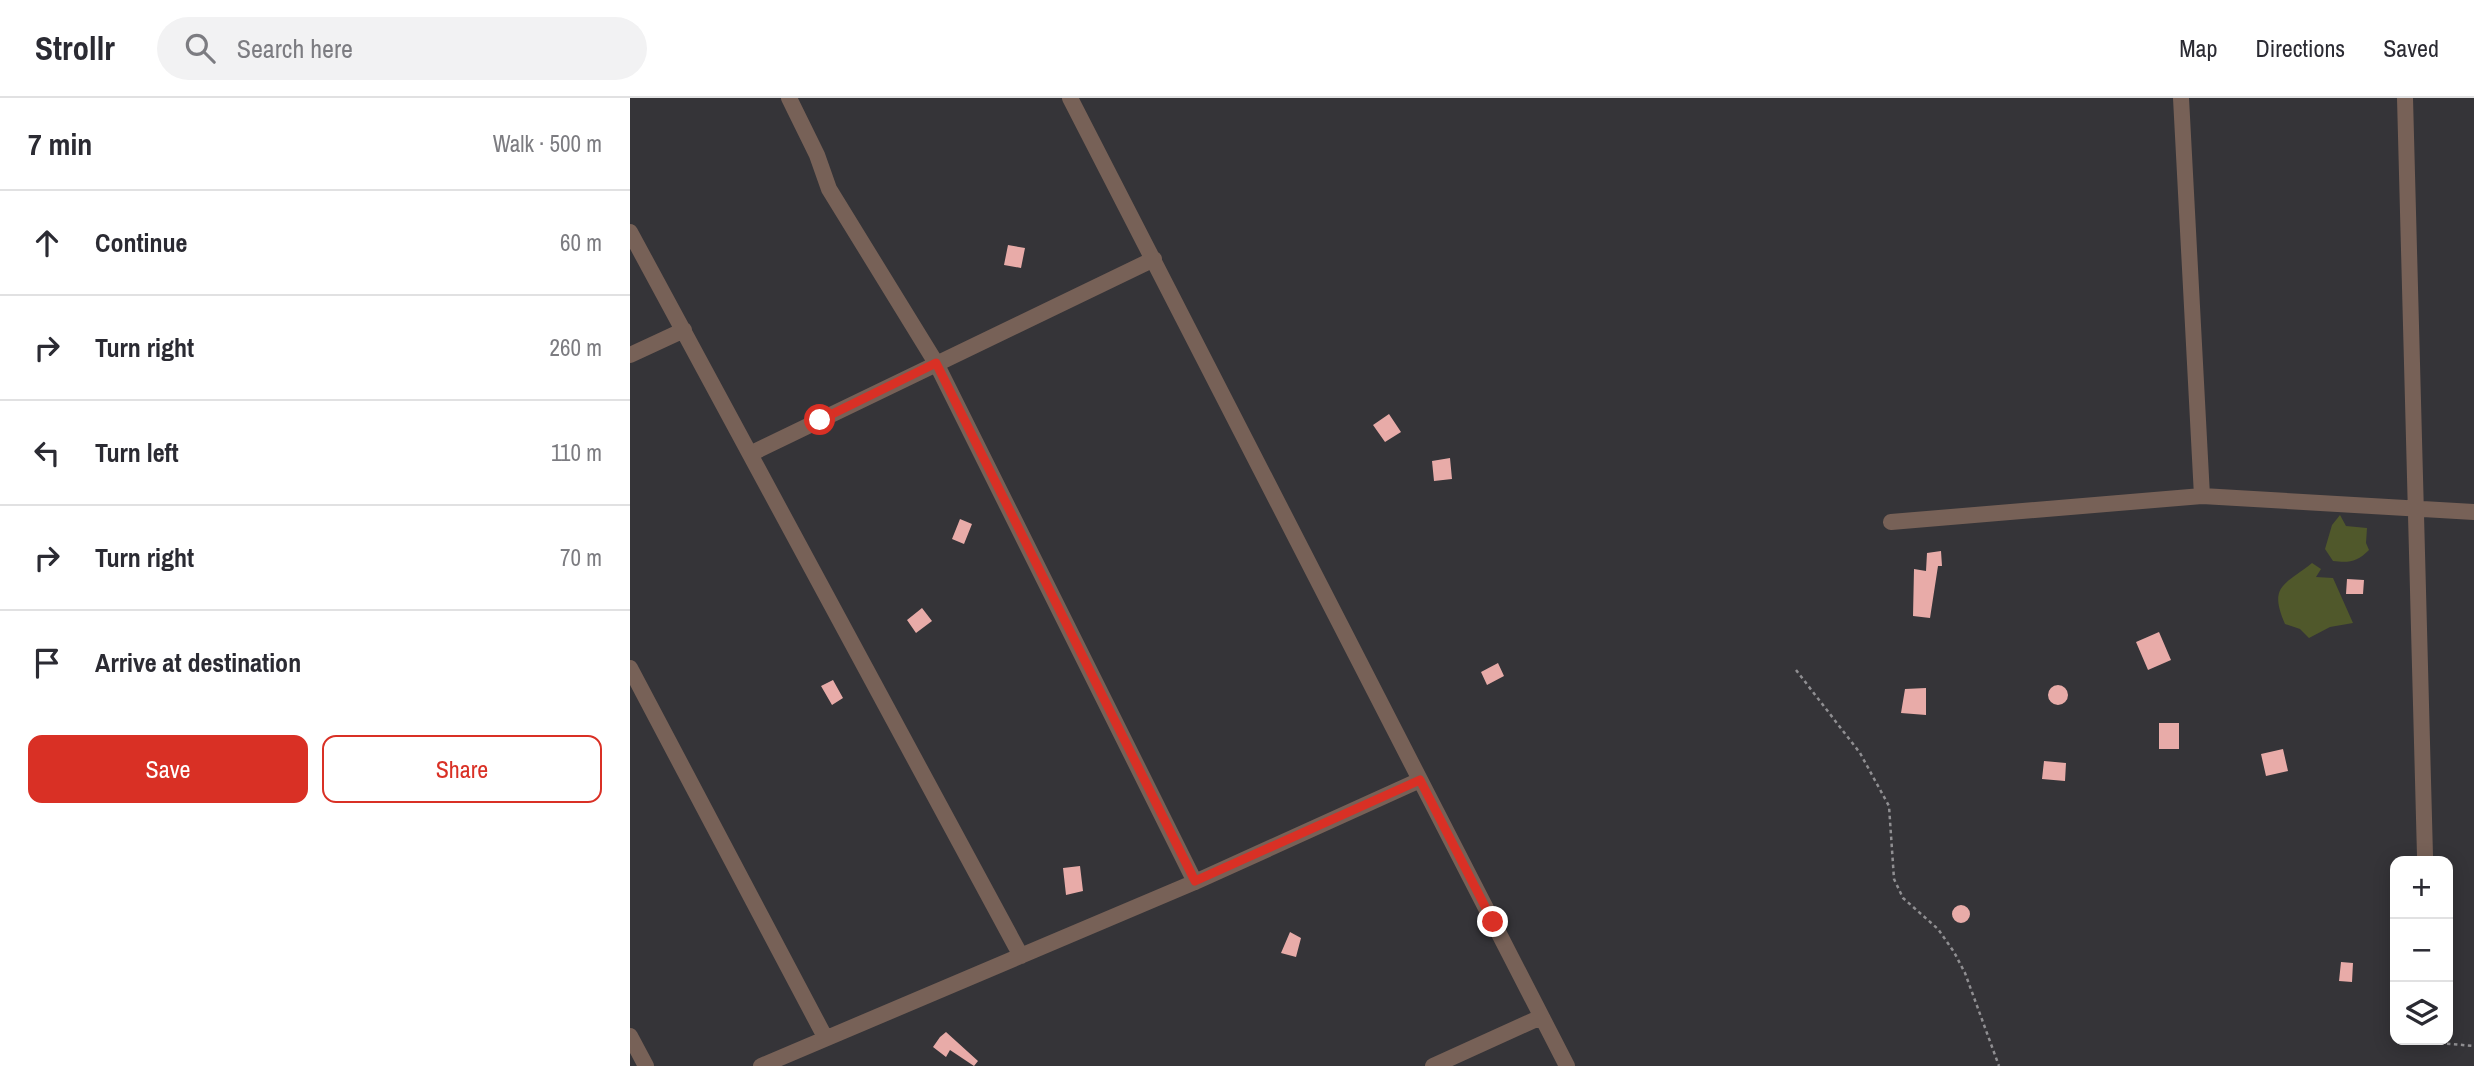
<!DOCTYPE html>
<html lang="en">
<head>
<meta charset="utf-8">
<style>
  :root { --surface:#fff; --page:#f2f2f3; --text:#2b2b33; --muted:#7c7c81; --line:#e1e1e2; --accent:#d93025 }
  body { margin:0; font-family:"Archivo Narrow",sans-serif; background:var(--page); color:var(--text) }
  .controls { position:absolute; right:21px; bottom:21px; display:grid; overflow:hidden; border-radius:14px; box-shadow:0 4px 18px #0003 }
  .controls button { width:63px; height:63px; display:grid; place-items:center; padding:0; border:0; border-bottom:2px solid var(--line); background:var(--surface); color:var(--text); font:35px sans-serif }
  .stop { position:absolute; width:21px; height:21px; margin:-16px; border:5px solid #d93025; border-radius:50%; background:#fff }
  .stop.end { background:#d93025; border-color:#fff; box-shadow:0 2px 7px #0008 }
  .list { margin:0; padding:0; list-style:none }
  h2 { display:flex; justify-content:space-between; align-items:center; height:91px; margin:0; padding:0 28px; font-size:30px }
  h2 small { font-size:23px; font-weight:400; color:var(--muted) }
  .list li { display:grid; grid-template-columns:46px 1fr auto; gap:21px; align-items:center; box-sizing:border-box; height:105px; padding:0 28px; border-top:2px solid var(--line) }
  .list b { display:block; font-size:26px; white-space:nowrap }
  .list em { font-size:23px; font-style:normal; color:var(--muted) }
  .actions { display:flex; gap:14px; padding:21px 28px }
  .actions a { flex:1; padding:16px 0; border:2px solid var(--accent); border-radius:14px; text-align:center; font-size:24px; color:var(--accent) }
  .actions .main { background:var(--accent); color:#fff }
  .icon { flex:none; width:38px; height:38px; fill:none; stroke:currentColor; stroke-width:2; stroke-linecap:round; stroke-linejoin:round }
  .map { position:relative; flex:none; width:1844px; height:968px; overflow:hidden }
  header { display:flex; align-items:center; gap:42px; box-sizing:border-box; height:98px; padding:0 35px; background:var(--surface); border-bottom:2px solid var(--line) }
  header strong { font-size:33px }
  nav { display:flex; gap:38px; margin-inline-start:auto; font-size:24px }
  .search { width:490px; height:63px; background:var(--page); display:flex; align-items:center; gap:18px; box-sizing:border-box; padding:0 24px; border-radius:38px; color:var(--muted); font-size:26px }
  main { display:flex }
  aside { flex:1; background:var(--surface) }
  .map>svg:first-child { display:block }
</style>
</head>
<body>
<header>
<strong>Strollr</strong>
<div class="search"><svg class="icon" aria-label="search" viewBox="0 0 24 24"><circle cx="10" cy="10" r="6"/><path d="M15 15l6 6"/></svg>Search here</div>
<nav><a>Map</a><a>Directions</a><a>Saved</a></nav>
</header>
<main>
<aside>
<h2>7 min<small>Walk · 500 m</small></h2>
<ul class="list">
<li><svg class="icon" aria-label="ahead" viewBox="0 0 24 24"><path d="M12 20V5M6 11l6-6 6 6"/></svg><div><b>Continue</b></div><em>60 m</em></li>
<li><svg class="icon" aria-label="right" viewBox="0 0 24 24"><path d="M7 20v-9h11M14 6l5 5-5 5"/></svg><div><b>Turn right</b></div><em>260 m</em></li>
<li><svg class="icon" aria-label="left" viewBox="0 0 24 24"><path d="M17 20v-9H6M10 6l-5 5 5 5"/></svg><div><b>Turn left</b></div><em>110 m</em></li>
<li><svg class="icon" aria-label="right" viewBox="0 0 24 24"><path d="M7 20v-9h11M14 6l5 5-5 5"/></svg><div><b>Turn right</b></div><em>70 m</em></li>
<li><svg class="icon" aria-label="arrive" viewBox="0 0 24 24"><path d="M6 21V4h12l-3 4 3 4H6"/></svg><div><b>Arrive at destination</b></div></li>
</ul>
<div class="actions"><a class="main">Save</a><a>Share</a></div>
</aside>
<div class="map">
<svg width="1844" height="968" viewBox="0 0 1844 968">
  <rect width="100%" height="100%" fill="#353438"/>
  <path fill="#50582b" d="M 1710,417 L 1716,428 L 1737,430 L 1736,445 L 1739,452 C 1727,464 1719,465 1703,463 L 1695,451 L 1702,427 Z
    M 1682,465 L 1691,471 L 1686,479 L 1703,480 L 1723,525 L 1700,529 L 1679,540 L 1670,531 L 1655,526 C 1638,487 1655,487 1682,465 Z"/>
  <path fill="#e8aba8" d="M 378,147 L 395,150 L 391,170 L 374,167 Z
    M 759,316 L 771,334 L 755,344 L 743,327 Z
    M 820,360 L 822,381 L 804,383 L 802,363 Z
    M 330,421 L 342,426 L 334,446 L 322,441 Z
    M 1311,453 L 1312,468 L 1308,468 L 1300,520 L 1283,518 L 1284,471 L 1296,473 L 1297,455 Z
    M 1717,481 L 1734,482 L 1733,496 L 1716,496 Z
    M 292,510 L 302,523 L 286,535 L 277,522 Z
    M 1529,534 L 1541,562 L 1518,572 L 1506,544 Z
    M 868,565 L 874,578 L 857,587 L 851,574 Z
    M 203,582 L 213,600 L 202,607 L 191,588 Z
    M1418 597a10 10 0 1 1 20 0a10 10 0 1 1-20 0Z
    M 1296,590 L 1296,617 L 1271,615 L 1275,591 Z
    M 1529,625 L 1549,625 L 1549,651 L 1529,651 Z
    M 1653,651 L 1658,673 L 1636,678 L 1631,656 Z
    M 1414,663 L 1436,665 L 1435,683 L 1412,681 Z
    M 450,768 L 453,793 L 436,797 L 433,770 Z
    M1322 816a9 9 0 1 1 18 0a9 9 0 1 1-18 0Z
    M 660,834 L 671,840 L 666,859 L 651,855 Z
    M 1711,864 L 1723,865 L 1722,884 L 1709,883 Z
    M 316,934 L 348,963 L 344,968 L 320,952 L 316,959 L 303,949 L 310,939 Z"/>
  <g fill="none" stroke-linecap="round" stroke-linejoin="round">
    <path stroke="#908f92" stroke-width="2.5" stroke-dasharray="3.5 3.5" stroke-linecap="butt" d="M 1166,572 L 1230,655 L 1259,708 L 1264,781 L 1273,800 L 1308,831 L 1324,854 L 1335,875 L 1369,968
      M 1798,942 L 1798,944 L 1844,948"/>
    <path stroke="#776157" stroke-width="16" d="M 159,0 L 187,57 L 199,91 L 306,265 L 565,784
      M 440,0 L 937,968
      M 1551,0 L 1572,398
      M 1775,0 L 1795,758
      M 0,134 L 391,858
      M 0,257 L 54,232
      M 120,356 L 524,161
      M 1261,424 L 1572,398 L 1844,414
      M 0,570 L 195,939
      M 0,938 L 16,968
      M 131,968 L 565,784 L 790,682
      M 803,968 L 911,919"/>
  </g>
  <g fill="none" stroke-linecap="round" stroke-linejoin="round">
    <path stroke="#d93025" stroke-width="9" d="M 190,322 L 306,265 L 565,783 L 790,682 L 863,824"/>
  </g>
</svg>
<div class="controls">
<button>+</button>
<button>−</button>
<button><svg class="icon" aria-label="layers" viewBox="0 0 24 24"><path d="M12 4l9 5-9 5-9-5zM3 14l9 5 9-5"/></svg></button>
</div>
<div class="stop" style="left:190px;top:322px"></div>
<div class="stop end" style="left:863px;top:824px"></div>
</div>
</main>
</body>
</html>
